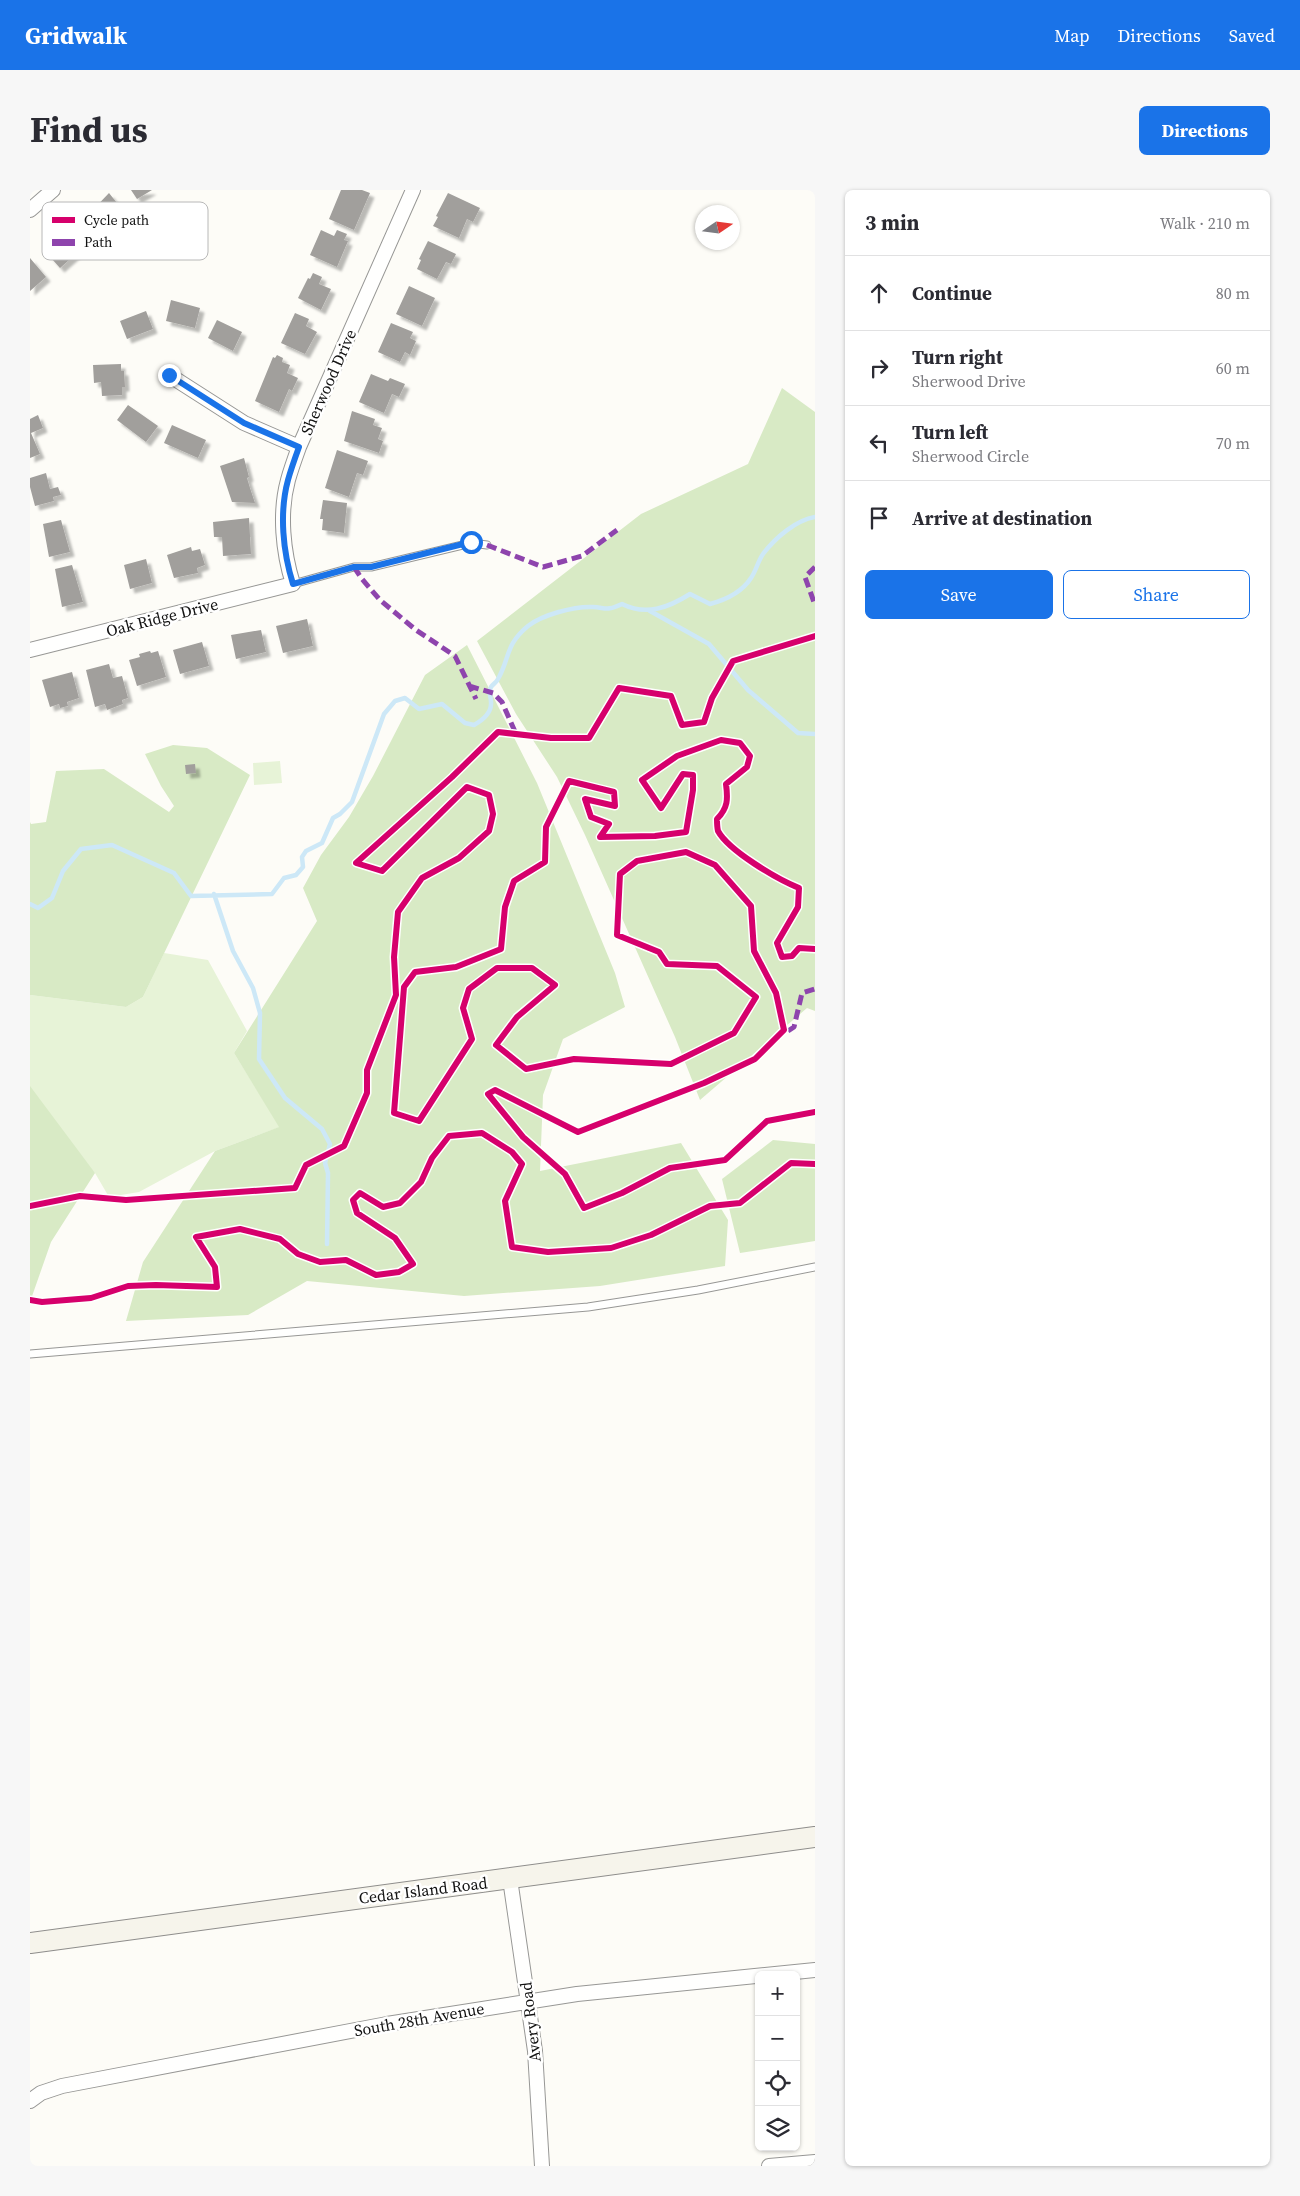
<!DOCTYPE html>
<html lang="en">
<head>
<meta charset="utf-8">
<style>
  :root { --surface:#fff; --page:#f7f7f7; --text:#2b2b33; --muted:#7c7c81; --line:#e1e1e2; --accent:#1a73e8 }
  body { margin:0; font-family:"Source Serif 4",serif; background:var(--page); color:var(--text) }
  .controls { position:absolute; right:15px; bottom:15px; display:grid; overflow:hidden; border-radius:8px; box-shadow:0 1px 4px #0004 }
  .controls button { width:45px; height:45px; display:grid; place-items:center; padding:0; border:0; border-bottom:1px solid var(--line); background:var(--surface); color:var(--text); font:25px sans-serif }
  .compass { position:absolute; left:665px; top:15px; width:45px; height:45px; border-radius:50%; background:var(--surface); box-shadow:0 1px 4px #0004; rotate:77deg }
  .stop { position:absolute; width:15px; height:15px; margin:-11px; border:4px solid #1a73e8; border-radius:50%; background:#fff }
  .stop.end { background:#1a73e8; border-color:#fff; box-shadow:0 1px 5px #0008 }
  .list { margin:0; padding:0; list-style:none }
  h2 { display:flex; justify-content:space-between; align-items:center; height:65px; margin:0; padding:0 20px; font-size:21px }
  h2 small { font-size:16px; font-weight:400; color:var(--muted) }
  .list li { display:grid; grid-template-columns:32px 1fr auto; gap:15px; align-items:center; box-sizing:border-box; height:75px; padding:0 20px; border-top:1px solid var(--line) }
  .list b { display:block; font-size:19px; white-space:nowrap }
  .list p { margin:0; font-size:16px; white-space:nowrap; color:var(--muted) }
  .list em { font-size:16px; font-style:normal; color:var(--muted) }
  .actions { display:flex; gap:10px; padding:15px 20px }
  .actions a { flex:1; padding:11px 0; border:1px solid var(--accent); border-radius:8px; text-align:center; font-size:18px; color:var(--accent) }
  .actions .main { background:var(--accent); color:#fff }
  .icon { flex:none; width:28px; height:28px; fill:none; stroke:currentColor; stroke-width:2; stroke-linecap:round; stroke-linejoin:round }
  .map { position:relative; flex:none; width:785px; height:1976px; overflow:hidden; border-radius:8px }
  header { display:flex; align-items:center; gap:30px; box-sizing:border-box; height:70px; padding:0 25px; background:var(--accent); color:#fff }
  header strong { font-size:24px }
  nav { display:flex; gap:28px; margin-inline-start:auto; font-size:18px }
  .intro { display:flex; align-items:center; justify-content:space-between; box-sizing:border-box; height:120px; padding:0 30px }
  h1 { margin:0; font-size:35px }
  .button { padding:12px 22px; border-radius:8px; background:var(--accent); color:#fff; font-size:18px; font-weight:700 }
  main { display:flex; gap:30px; padding:0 30px }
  aside { flex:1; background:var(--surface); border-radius:8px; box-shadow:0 1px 4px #0004 }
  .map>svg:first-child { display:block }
</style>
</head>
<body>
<header>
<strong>Gridwalk</strong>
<nav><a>Map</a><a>Directions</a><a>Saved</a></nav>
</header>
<div class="intro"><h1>Find us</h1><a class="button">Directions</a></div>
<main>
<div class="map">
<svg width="785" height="1976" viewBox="0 0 785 1976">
  <defs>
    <filter id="shadow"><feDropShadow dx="4.5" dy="4.5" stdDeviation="1" flood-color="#0004"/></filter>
  </defs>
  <rect width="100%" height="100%" fill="#fdfcf7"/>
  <path fill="#e7f3d7" d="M 250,571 L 252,593 L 224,595 L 223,573 Z
    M 134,763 L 178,770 L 217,841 L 204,863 L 250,937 L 185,961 L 109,1002 L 79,1007 L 65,983 L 0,925 L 0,805 L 96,817 L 113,807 Z"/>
  <path fill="#d8eac5" d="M 752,198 L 785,222 L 785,821 L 777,818 L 670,910 L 645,847 L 555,645 L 527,587 L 486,524 L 447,451 L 611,324 L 718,274 Z
    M 437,455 L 507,593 L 585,783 L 595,817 L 533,849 L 513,905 L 510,981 L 651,953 L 698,1030 L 695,1076 L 570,1096 L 434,1106 L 277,1091 L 218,1125 L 96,1131 L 113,1072 L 185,961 L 249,937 L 204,863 L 287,731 L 273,698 L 291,665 L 319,627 L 343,586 L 395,485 Z
    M 143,555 L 177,558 L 220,585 L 113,807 L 96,817 L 0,805 L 0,632 L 1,634 L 16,632 L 26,581 L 74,579 L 139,622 L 144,616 L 131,596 L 115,564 Z
    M 0,896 L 65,983 L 21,1052 L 0,1112 Z
    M 743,950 L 785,954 L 785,1051 L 710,1063 L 692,989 Z"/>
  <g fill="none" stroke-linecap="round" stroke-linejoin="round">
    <path stroke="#cde8f7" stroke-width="4.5" d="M 620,421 L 679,454 L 718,500 L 768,543 L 785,544
      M 184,704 L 203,761 L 223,798 L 230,823 L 229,869 L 255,908 L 292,939 L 300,954 L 295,973 L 298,983 L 297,1054
      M 0,714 L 8,718 L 22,708 L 33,681 L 51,659 L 82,655 L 144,683 L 161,706 L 242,704 L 254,688 L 266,685 L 273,677 L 272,667 L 276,661 L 292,653 L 303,628 L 310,624 L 322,612 L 354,524 L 365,511 L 375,508 L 389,519 L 412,514 L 435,533 L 444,535 C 453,530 462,523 461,512 C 461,506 458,503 461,497 C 463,494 467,492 468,489 C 480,468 475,455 498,436 C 512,425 544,416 563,417 C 577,418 577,421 592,414 C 616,426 638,418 660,404 L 680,414 C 695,410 712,402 721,388 C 726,381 728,371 733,364 C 745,348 766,330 785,327"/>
  </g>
  <path fill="#a19f9c" filter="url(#shadow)" d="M 101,0 L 122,0 L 107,9 Z
    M 311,0 L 332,0 L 340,3 L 324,40 L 299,29 Z
    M 79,3 L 95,23 L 72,43 L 57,26 Z
    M 418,3 L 450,18 L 443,32 L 437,29 L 429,48 L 403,36 L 408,27 L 406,26 Z
    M 41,39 L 55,56 L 30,78 L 14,60 Z
    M 291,40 L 304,46 L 307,40 L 317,44 L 314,50 L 318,51 L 307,77 L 280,65 Z
    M 398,51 L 426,64 L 421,74 L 416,72 L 407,89 L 387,79 L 391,70 L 389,69 Z
    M 0,68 L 16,87 L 0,101 Z
    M 283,83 L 292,87 L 289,94 L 301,99 L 291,120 L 268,108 L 278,88 L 280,89 Z
    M 379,96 L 405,108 L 392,136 L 366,124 Z
    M 141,110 L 170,118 L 165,138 L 136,131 Z
    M 116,121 L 123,139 L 97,149 L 90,131 Z
    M 265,123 L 279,129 L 276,136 L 287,142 L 275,164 L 251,153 Z
    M 187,130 L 212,142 L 203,161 L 178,148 Z
    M 361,133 L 383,142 L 380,148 L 386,151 L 380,165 L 375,162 L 370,172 L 348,162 Z
    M 247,165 L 253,168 L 252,172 L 260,175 L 257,183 L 268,188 L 262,201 L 259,199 L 249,222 L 225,211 L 243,167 L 245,168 Z
    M 91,174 L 91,181 L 94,181 L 95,197 L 92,197 L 92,205 L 72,206 L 71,192 L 64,193 L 63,175 Z
    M 341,184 L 358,191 L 360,188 L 375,194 L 369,207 L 362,204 L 354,223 L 329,212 Z
    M 98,215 L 128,236 L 116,252 L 87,230 Z
    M 322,221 L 345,229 L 343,235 L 352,238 L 348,249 L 353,251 L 349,263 L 314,251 Z
    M 8,225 L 13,238 L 1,243 L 10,264 L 0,268 L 0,229 Z
    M 142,235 L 176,250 L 168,268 L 134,253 Z
    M 307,260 L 338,271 L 333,285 L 327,283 L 319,307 L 295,298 Z
    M 214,268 L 219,287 L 217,288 L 220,298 L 225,313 L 202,312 L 190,276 Z
    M 16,283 L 20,299 L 28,297 L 31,305 L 23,307 L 24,311 L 5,316 L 0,297 L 0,288 Z
    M 293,310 L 317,313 L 314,343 L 292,340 L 293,329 L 290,329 Z
    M 219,328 L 221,364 L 193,366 L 192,347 L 184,347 L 183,332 Z
    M 31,330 L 40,362 L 19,367 L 13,334 Z
    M 161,357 L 162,361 L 170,359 L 175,375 L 167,378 L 168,383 L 144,388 L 137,365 Z
    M 116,369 L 122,393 L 100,399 L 94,375 Z
    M 42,375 L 53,412 L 32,417 L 25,379 Z
    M 277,429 L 283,456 L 253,463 L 246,436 Z
    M 231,440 L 236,462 L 206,469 L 201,445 Z
    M 172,452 L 179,476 L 150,484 L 143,460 Z
    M 120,461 L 121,463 L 128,461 L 136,487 L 107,496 L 99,470 L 110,467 L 109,464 Z
    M 79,474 L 83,488 L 92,486 L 98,508 L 92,510 L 93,514 L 77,520 L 75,514 L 65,517 L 56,480 Z
    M 42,482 L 49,508 L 37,512 L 38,516 L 30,518 L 29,514 L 20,517 L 12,490 Z
    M 165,574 L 166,583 L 156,584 L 155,575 Z"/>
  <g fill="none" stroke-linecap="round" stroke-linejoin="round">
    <defs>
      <path id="lane" d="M 263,394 L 324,377 L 341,377 L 441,353 L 457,355
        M 0,1164 L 558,1117 L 668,1100 L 785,1077"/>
      <path id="street" d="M 0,20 L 23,0
        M 139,185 L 214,233 L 269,257
        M 0,460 L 263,394 C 253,362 249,323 258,290 C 261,279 265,268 269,257 L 383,0
        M 480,1689 L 505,1861 L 512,1976
        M 0,1911 L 11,1903 L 32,1896 L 357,1834 L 547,1804 L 785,1780
        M 739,1976 L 785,1972"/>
      <path id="secondary" d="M 0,1753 L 785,1647"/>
    </defs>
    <use href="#lane" stroke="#979795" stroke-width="9"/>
    <use href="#street" stroke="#979795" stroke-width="16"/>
    <use href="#secondary" stroke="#8e8d8b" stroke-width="22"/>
    <use href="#lane" stroke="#fffffe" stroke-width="7"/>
    <use href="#street" stroke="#fffffe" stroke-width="14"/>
    <use href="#secondary" stroke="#f6f4eb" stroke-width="20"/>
    <path stroke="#8e44ad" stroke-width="5" stroke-dasharray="10 5" stroke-linecap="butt" d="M 457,355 L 513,377 L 552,366 L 587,340
      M 324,377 L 332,389 L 350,410 L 386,440 L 425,466 L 446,509
      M 785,377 L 775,387 L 785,415
      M 439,496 L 463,503 L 472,512 L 486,544
      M 758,841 L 764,837 L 772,803 L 785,799"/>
    <defs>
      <path id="cycleway" d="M 785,759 L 769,758 L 762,766 L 752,767 L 747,753 L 768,717 L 769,698 C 747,689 699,661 688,641 C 687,637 687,632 687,629 C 698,618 698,609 696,594 L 717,577 L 720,566 L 710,553 L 691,550 L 647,566 L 612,590 L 631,618 L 653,584 L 663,585 L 663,600 L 656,642 L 625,646 L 570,647 L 579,634 L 561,627 L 555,609 L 585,616 L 584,602 L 539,591 L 516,637 L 515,672 L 484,691 L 475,717 L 471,759 L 426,777 L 385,782 L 374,797 L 364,923 L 389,931 L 442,849 L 433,818 L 439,799 L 467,778 L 502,778 L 525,795 L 487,827 L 466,855 L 496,879 L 544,869 L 641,874 L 704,843 L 726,807 L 687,776 L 637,774 L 629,762 L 587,745 L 590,684 L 607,671 L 656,662 L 685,675 L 721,716 L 724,761 L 746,803 L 754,840 L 725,869 L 674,893 L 548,942 L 465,900 L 458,904 L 493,947 L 535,984 L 554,1018 L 592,1003 L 640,978 L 695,970 L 737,931 L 785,922
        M 0,1016 L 50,1006 L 96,1010 L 265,998 L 276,975 L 314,956 L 337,903 L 337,880 L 366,805 L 364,767 L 368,722 L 392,688 L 429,668 L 459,641 L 463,624 L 459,605 L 437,597 L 352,681 L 326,673 L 422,587 L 468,542 L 521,548 L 559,548 L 589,498 L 641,506 L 652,535 L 674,532 L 682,508 L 703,471 L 785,446
        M 0,1110 L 12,1112 L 61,1108 L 98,1096 L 126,1095 L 187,1097 L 185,1077 L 166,1047 L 210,1039 L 250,1049 L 268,1064 L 290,1072 L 316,1070 L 346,1085 L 369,1082 L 383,1074 L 365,1048 L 327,1023 L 323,1010 L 330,1003 L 353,1017 L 370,1013 L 391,992 L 402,968 L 419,946 L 452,943 L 482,962 L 492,974 L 475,1011 L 482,1057 L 518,1062 L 581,1058 L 621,1045 L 680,1016 L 710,1013 L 761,973 L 785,974"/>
    </defs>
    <use href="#cycleway" stroke="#fff" stroke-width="9"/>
    <use href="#cycleway" stroke="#d6006c" stroke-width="6"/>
  </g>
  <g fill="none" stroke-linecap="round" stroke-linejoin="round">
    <path stroke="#1a73e8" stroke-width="6" d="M 139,185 L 214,233 L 269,257 C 265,268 261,279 258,290 C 249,323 253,362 263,394 L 324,377 L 341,377 L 441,352"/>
  </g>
  <g text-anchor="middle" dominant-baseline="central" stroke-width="5" stroke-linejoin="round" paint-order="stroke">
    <g font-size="16" fill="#111" stroke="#fff">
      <text transform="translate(298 192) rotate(-66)">Sherwood Drive</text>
      <text transform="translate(132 427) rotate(-14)">Oak Ridge Drive</text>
      <text transform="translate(393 1700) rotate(-7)">Cedar Island Road</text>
      <text transform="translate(389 1829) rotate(-10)">South 28th Avenue</text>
      <text transform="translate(500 1832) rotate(-97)">Avery Road</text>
    </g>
  </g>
  <rect x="12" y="12" width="166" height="58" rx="8" fill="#fff" stroke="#b8b8b8" stroke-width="1"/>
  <rect x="22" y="27" width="23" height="6" fill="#d6006c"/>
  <rect x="22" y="49" width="23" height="7" fill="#8e44ad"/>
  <g font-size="14" fill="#111">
    <text x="54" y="35">Cycle path</text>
    <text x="54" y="57">Path</text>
  </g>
</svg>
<div class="controls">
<button>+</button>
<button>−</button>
<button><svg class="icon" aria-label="locate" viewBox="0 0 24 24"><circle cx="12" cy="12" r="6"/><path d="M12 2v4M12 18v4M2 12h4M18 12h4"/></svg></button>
<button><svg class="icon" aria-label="layers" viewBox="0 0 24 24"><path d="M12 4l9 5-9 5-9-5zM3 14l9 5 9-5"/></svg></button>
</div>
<svg class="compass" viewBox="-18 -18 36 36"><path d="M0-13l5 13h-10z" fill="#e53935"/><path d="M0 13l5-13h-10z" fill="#7c7c81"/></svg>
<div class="stop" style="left:441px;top:352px"></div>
<div class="stop end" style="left:139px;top:185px"></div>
</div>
<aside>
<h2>3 min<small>Walk · 210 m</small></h2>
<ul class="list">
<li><svg class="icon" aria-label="ahead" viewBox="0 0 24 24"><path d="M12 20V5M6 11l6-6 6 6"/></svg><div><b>Continue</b></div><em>80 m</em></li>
<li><svg class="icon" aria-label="right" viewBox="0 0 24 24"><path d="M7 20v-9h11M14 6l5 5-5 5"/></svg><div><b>Turn right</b><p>Sherwood Drive</p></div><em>60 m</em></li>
<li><svg class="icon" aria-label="left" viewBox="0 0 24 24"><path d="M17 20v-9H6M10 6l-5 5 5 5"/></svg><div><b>Turn left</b><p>Sherwood Circle</p></div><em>70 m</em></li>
<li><svg class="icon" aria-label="arrive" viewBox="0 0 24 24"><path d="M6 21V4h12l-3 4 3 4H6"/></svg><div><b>Arrive at destination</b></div></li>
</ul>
<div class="actions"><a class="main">Save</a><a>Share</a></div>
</aside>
</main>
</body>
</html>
